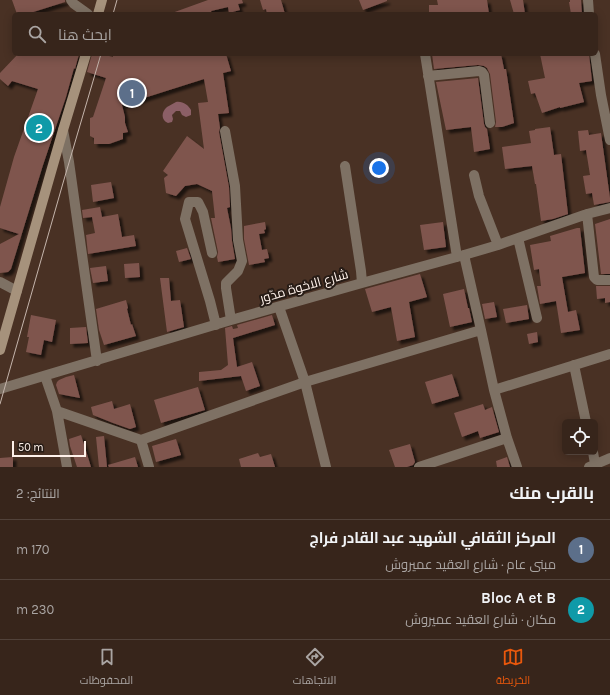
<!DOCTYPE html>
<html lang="ar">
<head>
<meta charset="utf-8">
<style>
  :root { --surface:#37251b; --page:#423128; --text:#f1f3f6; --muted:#aaa5a3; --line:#51423a; --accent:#ea580c }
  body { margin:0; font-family:Karla,Cairo,sans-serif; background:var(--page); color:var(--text); direction:rtl }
  .controls { position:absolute; right:12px; bottom:12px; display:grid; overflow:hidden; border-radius:6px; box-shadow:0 2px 10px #0003 }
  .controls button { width:36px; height:36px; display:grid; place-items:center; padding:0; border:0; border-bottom:1px solid var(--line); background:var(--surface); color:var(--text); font:20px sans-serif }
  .scale { position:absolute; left:12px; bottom:10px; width:74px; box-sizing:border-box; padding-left:4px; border:2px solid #fff2eb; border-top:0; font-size:11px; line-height:14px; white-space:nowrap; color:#fff2eb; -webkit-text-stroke:3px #271c16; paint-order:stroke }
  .you { position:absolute; left:379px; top:168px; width:14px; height:14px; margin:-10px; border:3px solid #fff; border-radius:50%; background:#1a73e8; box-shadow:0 0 0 6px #1a73e833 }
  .badge { display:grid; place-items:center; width:26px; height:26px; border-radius:50%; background:var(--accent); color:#fff; font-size:13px; font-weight:700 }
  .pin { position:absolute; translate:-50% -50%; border:2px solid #fff; box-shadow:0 1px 4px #0006 }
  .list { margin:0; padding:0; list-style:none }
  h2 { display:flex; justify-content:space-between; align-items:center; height:52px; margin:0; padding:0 16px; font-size:17px }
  h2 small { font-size:13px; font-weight:400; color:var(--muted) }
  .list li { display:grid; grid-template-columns:26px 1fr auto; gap:12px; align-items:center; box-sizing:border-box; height:60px; padding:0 16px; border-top:1px solid var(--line) }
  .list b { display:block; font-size:15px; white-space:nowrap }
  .list p { margin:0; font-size:13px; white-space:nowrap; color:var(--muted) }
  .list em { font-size:13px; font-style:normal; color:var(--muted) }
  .icon { flex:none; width:22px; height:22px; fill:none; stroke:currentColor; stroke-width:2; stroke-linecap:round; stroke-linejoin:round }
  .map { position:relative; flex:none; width:610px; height:467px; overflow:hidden; direction:ltr }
  .search { position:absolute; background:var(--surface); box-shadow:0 2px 10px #0003; left:12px; right:12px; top:12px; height:44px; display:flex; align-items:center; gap:10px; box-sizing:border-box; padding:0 14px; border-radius:6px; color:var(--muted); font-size:15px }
  .sheet { height:172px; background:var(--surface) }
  nav { display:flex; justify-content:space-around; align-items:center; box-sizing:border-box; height:56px; border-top:1px solid var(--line); background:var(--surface); font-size:11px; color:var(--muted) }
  nav a { display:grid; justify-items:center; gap:2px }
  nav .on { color:var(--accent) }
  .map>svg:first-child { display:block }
</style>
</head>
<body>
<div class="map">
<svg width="610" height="467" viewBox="0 0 610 467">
  <defs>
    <filter id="shadow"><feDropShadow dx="3.5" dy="3.5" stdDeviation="1" flood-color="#0009"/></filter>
  </defs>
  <rect width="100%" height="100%" fill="#493124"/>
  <path fill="#8b5f66" d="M 176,102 C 183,101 188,105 191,110 L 191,115 L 186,117 L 182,115 L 180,111 L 176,111 L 172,115 L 173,119 L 172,122 L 168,123 C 161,120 161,112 167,107 C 170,105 173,104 176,102 Z"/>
  <path fill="#7f554e" filter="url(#shadow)" d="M 12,0 L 65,0 L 65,2 L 27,14 L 17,14 Z
    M 208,0 L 242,0 L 243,3 L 238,4 L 240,10 L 229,13 L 228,7 L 211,11 L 212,14 L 172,14 L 172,13 Z
    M 260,0 L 281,0 L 285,14 L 267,14 L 266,9 L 263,10 Z
    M 359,0 L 387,0 L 387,1 L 363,10 Z
    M 437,0 L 487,0 L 489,14 L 439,14 L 429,13 L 429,5 L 438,5 Z
    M 510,0 L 523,0 L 525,14 L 514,14 Z
    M 570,0 L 581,0 L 582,14 L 571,14 L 569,2 L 570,2 Z
    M 18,54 L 79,54 L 75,69 L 74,68 L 66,97 L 43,165 L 11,269 L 8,272 L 0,273 L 0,244 L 19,234 L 0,228 L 0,207 L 14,157 L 38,89 L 12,81 L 8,86 L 0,79 L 0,73 Z
    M 92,54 L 101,54 L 113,57 L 113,54 L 226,54 L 231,71 L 223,73 L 229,113 L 218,114 L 220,128 L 219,132 L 229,187 L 230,207 L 227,208 L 231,228 L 232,241 L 235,259 L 218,262 L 217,257 L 218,252 L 211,218 L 215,218 L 212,191 L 197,184 L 185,186 L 176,196 L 166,193 L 164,178 L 168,175 L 163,171 L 187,136 L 204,149 L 198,103 L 208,102 L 204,79 L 122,105 L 125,117 L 125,123 L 128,132 L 123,133 L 123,139 L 109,144 L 94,144 L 94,138 L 90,136 L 90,118 L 93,117 L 106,78 L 87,72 Z
    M 432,54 L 501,54 L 504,69 L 506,69 L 514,123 L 502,127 L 495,127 L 496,122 L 490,74 L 487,68 L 484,66 L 478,65 L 434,69 Z
    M 540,54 L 589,54 L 592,81 L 579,83 L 584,102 L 560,108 L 560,107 L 542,113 L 535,93 L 531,94 L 528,81 L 545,78 Z
    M 478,78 L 484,124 L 485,127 L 487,129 L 490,149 L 474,152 L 471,127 L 446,130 L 436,82 Z
    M 550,127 L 554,155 L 561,154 L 568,214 L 553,219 L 541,221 L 536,184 L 535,184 L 532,166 L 505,169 L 502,147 L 531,143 L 529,131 L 535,130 L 535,129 Z
    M 588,130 L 589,135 L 601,133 L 610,198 L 610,202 L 594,205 L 592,193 L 586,194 L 583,176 L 590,175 L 586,150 L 580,151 L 578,131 Z
    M 111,182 L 114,198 L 93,202 L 91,185 Z
    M 100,207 L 102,217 L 118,214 L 122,237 L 134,235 L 136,246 L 88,254 L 86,235 L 95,233 L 92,217 L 83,218 L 82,210 Z
    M 610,219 L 610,274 L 601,274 L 595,224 Z
    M 265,222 L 266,229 L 264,230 L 265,233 L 259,234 L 262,250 L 267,249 L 269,258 L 264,259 L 265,262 L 249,265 L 244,239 L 244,226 Z
    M 443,222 L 446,247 L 424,250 L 420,225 Z
    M 577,228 L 580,228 L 585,273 L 562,277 L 568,312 L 576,310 L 580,330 L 561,333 L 556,301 L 540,304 L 537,286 L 541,286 L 539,269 L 534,270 L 530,245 L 551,241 L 550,236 Z
    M 187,248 L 191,259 L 179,262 L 176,251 Z
    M 139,263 L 140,277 L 125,278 L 124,264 Z
    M 106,266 L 108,281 L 93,283 L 90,268 Z
    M 420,274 L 427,297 L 409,302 L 415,337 L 397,341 L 391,307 L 372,312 L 365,289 Z
    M 160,278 L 169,278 L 171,301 L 180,300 L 184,327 L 167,332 Z
    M 596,286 L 610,286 L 610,302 L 605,303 L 605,298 L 597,299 Z
    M 464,289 L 468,308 L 469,308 L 472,322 L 450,327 L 443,294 Z
    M 126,300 L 128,308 L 127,309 L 131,325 L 132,324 L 136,336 L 104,345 L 99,330 L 96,309 Z
    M 494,302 L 497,317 L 485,319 L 482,304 Z
    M 527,305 L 529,319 L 506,323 L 503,309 Z
    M 31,315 L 56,320 L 52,342 L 44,340 L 41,355 L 26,352 L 29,337 L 27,337 Z
    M 272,315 L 275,325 L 233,338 L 237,367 L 252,362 L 260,386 L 246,391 L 241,376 L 199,381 L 199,372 L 221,370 L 228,365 L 225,328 L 232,326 L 233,329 L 238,328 L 237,325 Z
    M 86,327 L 88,343 L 70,344 L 70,328 Z
    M 537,332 L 538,342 L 529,344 L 527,334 Z
    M 452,374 L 459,396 L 432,404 L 425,382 Z
    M 74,375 L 80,398 L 59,394 L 56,385 L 57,382 L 59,380 L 66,377 Z
    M 198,387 L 205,410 L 161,423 L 154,400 Z
    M 112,401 L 114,409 L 130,404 L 136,427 L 130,429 L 113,423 L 93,415 L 91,407 Z
    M 483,404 L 485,410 L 492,407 L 499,432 L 480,438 L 478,431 L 462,437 L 454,413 Z
    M 81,435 L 91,467 L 77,467 L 70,446 L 69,439 Z
    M 104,436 L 107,467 L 99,467 L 96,437 Z
    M 176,439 L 181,455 L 156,462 L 152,446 Z
    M 410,444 L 415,462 L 413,465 L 407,467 L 395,467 L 389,450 Z
    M 258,453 L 260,457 L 271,454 L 275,467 L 241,467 L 239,459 Z
    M 13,457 L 13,467 L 0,467 L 0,458 Z
    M 135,457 L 138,467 L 109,467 L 108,465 Z
    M 507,457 L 510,467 L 497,467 L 496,461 Z"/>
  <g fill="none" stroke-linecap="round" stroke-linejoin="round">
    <path stroke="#7e7164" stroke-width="10" d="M 425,54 L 457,257
      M 428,76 L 479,71 L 482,72 L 484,75 L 490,123
      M 63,130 L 69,162 L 97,361
      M 225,131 L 235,186 L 238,240 L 242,261 L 238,271 L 226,283 L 226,288 L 231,320
      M 345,166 L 361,271 L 362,283
      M 474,175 L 479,196 L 498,245
      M 587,214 L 594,277 L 597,280 L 610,280
      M 518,238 L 537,318
      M 212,253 L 203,212 L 198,202 L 189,202 L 185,219 L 210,301 L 216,325
      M 464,255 L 481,330 L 494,390 L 507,438 L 517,467
      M 0,282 L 17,291
      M 279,307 L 305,382 L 326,467
      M 574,365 L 586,422
      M 45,376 L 57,411 L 141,440 L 149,467
      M 0,389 L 231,320 L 362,283 L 464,255 L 498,245 L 587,214 L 610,208
      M 494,390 L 610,354
      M 57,411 L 67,467
      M 141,440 L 305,382 L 481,330
      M 593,452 L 595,464
      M 419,467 L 507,438
      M 589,467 L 610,458"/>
    <path stroke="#7e7164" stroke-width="10" d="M 71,0 L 74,4 L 88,14
      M 588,0 L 589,14
      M 595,54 L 601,95 L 610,140"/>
    <path stroke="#a6927c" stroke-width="10" d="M 98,14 L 102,0
      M 0,350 L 63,130 L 86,54"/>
    <path stroke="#c5b5ac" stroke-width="1" d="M 113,14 L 117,0
      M 0,404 L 63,183 L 101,54"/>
  </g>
  <g text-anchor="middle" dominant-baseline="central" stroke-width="4" stroke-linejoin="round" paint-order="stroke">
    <g font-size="13" fill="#fff2eb" stroke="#271c16">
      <text transform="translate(304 286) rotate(-16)">شارع الاخوة مدّور</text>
    </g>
  </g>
</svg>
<div class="controls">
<button><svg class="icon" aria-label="locate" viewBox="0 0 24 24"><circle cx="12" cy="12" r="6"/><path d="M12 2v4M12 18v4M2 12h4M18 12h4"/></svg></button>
</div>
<div class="scale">50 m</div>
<div class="you"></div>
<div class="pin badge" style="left:132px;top:93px;background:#5c6f8a">1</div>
<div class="pin badge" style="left:39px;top:128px;background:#0f9aa8">2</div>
<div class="search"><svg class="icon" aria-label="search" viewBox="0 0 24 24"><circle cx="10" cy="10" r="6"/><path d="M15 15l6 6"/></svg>ابحث هنا</div>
</div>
<section class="sheet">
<h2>بالقرب منك<small>النتائج: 2</small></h2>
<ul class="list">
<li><span class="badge" style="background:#5c6f8a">1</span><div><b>المركز الثقافي الشهيد عبد القادر فراج</b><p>مبنى عام · شارع العقيد عميروش</p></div><em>170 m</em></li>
<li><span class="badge" style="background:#0f9aa8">2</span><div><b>Bloc A et B</b><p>مكان · شارع العقيد عميروش</p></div><em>230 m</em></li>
</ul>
</section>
<nav>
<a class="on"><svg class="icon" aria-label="map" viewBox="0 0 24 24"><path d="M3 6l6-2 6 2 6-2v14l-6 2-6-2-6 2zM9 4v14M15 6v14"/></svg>الخريطة</a>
<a><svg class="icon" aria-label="directions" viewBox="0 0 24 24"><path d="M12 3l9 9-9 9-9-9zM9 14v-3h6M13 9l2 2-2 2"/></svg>الاتجاهات</a>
<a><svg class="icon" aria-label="saved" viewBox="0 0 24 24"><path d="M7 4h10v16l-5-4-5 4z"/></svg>المحفوظات</a>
</nav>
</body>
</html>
